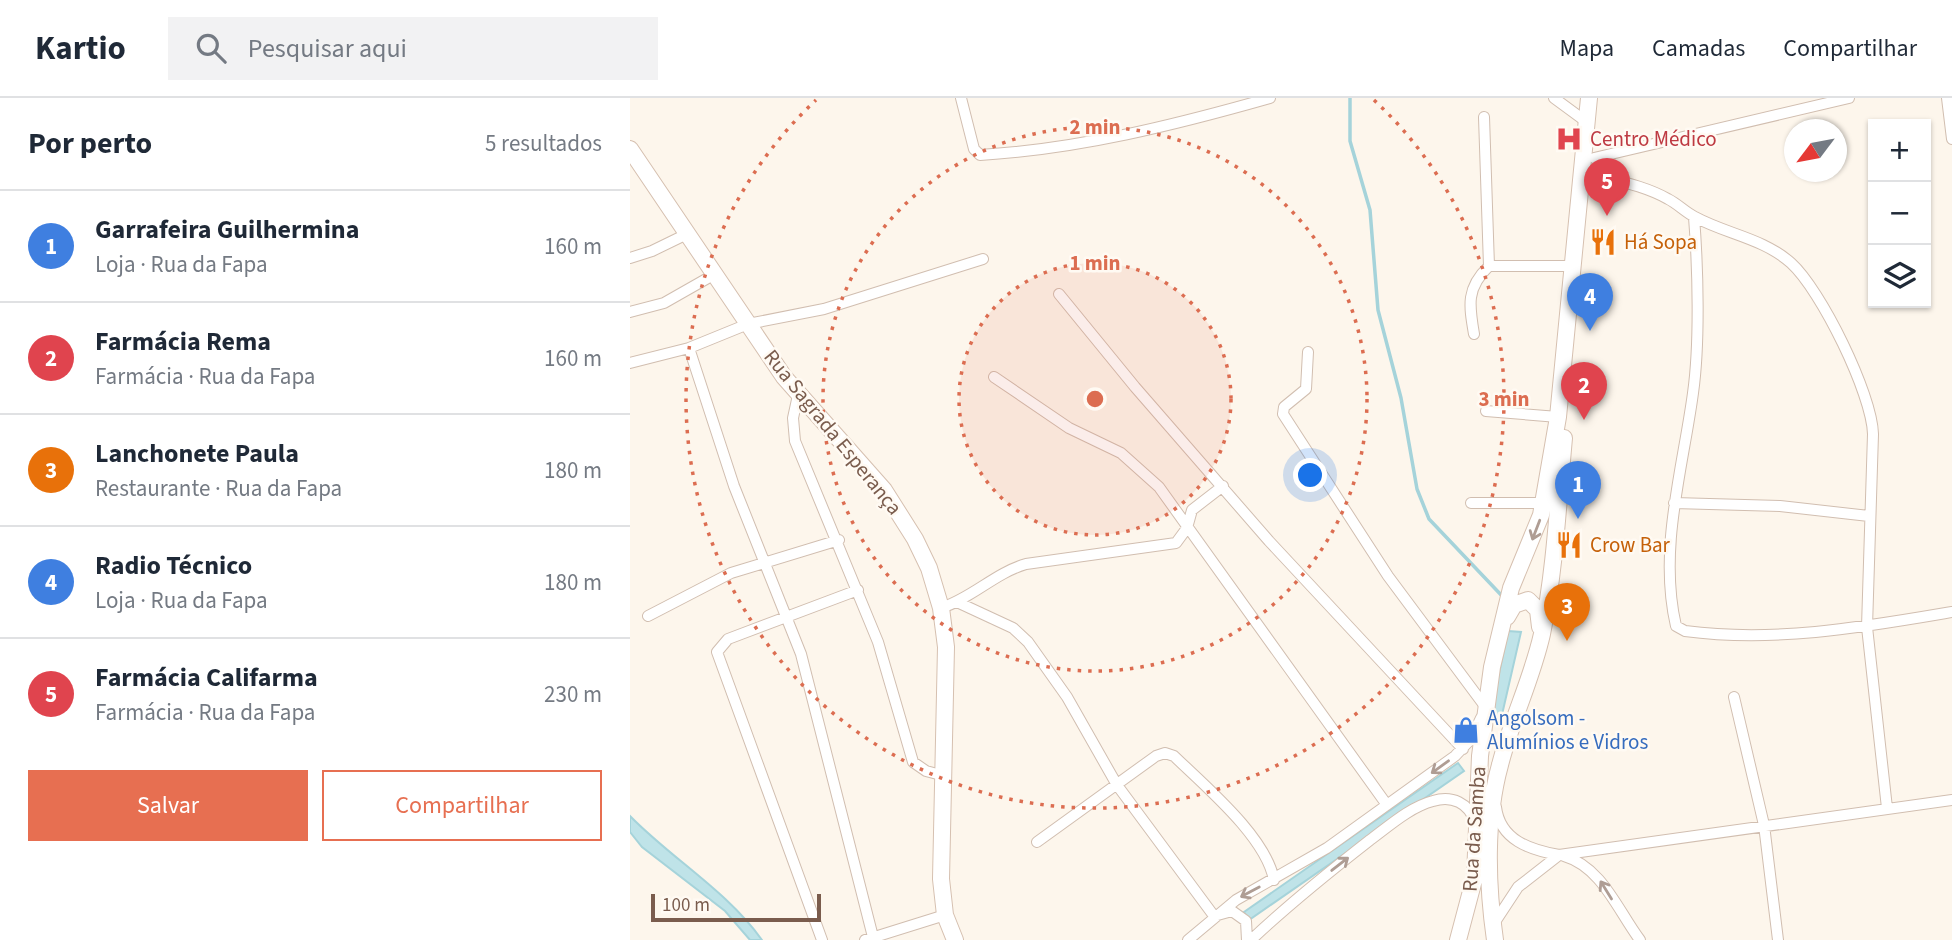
<!DOCTYPE html>
<html lang="pt">
<head>
<meta charset="utf-8">
<style>
  :root { --surface:#fff; --page:#f2f2f3; --text:#1f2937; --muted:#747a83; --line:#e0e1e3; --accent:#e76f51 }
  body { margin:0; font-family:"Source Sans 3",sans-serif; background:var(--page); color:var(--text) }
  .controls { position:absolute; right:21px; top:21px; display:grid; overflow:hidden; border-radius:0px; box-shadow:0 2px 5px #0004 }
  .controls button { width:63px; height:63px; display:grid; place-items:center; padding:0; border:0; border-bottom:2px solid var(--line); background:var(--surface); color:var(--text); font:35px sans-serif }
  .compass { position:absolute; left:1154px; top:21px; width:63px; height:63px; border-radius:50%; background:var(--surface); box-shadow:0 2px 5px #0004; rotate:238deg }
  .scale { position:absolute; left:21px; bottom:18px; width:170px; box-sizing:border-box; padding-left:7px; border:4px solid #7a5c4d; border-top:0; font-size:19px; line-height:24px; white-space:nowrap; color:#7a5c4d; -webkit-text-stroke:5px #fffaf3; paint-order:stroke }
  .you { position:absolute; left:681px; top:378px; width:24px; height:24px; margin:-18px; border:5px solid #fff; border-radius:50%; background:#1a73e8; box-shadow:0 0 0 10px #1a73e833 }
  .badge { display:grid; place-items:center; width:46px; height:46px; border-radius:50%; background:var(--accent); color:#fff; font-size:23px; font-weight:700 }
  .pin { position:absolute; translate:-50% -58px; filter:drop-shadow(0 2px 4px #0008) }
  .pin::after { content:''; position:absolute; top:37px; width:24px; height:21px; background:inherit; clip-path:polygon(0 0,100% 0,50% 100%) }
  .list { margin:0; padding:0; list-style:none }
  h2 { display:flex; justify-content:space-between; align-items:center; height:91px; margin:0; padding:0 28px; font-size:30px }
  h2 small { font-size:23px; font-weight:400; color:var(--muted) }
  .list li { display:grid; grid-template-columns:46px 1fr auto; gap:21px; align-items:center; box-sizing:border-box; height:112px; padding:0 28px; border-top:2px solid var(--line) }
  .list b { display:block; font-size:26px; white-space:nowrap }
  .list p { margin:0; font-size:23px; white-space:nowrap; color:var(--muted) }
  .list em { font-size:23px; font-style:normal; color:var(--muted) }
  .actions { display:flex; gap:14px; padding:21px 28px }
  .actions a { flex:1; padding:16px 0; border:2px solid var(--accent); border-radius:0px; text-align:center; font-size:24px; color:var(--accent) }
  .actions .main { background:var(--accent); color:#fff }
  .icon { flex:none; width:38px; height:38px; fill:none; stroke:currentColor; stroke-width:2; stroke-linecap:round; stroke-linejoin:round }
  .map { position:relative; flex:none; width:1322px; height:842px; overflow:hidden }
  header { display:flex; align-items:center; gap:42px; box-sizing:border-box; height:98px; padding:0 35px; background:var(--surface); border-bottom:2px solid var(--line) }
  header strong { font-size:33px }
  nav { display:flex; gap:38px; margin-inline-start:auto; font-size:24px }
  .search { width:490px; height:63px; background:var(--page); display:flex; align-items:center; gap:18px; box-sizing:border-box; padding:0 24px; border-radius:0px; color:var(--muted); font-size:26px }
  main { display:flex }
  aside { flex:1; background:var(--surface) }
  .map>svg:first-child { display:block }
</style>
</head>
<body>
<header>
<strong>Kartio</strong>
<div class="search"><svg class="icon" aria-label="search" viewBox="0 0 24 24"><circle cx="10" cy="10" r="6"/><path d="M15 15l6 6"/></svg>Pesquisar aqui</div>
<nav><a>Mapa</a><a>Camadas</a><a>Compartilhar</a></nav>
</header>
<main>
<aside>
<h2>Por perto<small>5 resultados</small></h2>
<ul class="list">
<li><span class="badge" style="background:#3f7fe0">1</span><div><b>Garrafeira Guilhermina</b><p>Loja · Rua da Fapa</p></div><em>160 m</em></li>
<li><span class="badge" style="background:#e0444e">2</span><div><b>Farmácia Rema</b><p>Farmácia · Rua da Fapa</p></div><em>160 m</em></li>
<li><span class="badge" style="background:#e8710a">3</span><div><b>Lanchonete Paula</b><p>Restaurante · Rua da Fapa</p></div><em>180 m</em></li>
<li><span class="badge" style="background:#3f7fe0">4</span><div><b>Radio Técnico</b><p>Loja · Rua da Fapa</p></div><em>180 m</em></li>
<li><span class="badge" style="background:#e0444e">5</span><div><b>Farmácia Califarma</b><p>Farmácia · Rua da Fapa</p></div><em>230 m</em></li>
</ul>
<div class="actions"><a class="main">Salvar</a><a>Compartilhar</a></div>
</aside>
<div class="map">
<svg width="1322" height="842" viewBox="0 0 1322 842">
  <rect width="100%" height="100%" fill="#fdf6ec"/>
  <path fill="#bfe3e8" stroke="#a5d3da" stroke-width="2" d="M 878,533 L 891,534 L 871,621 L 860,618 Z
    M 828,665 L 834,673 L 619,822 L 614,814 Z
    M 0,718 C 42,761 97,793 132,842 L 120,842 L 95,813 L 12,749 L 0,734 Z"/>
  <g fill="none" stroke-linecap="round" stroke-linejoin="round">
    <path stroke="#a5d3da" stroke-width="3.5" d="M 720,0 L 720,43 L 740,112 L 748,212 L 771,300 L 787,391 L 799,421 L 874,500"/>
    <defs>
      <path id="street" d="M 331,0 L 344,51 L 350,57 C 449,51 545,27 640,0
        M 924,0 L 958,25
        M 1317,0 L 1322,41
        M 964,60 L 1219,0
        M 962,76 C 988,83 1015,88 1038,101 C 1048,106 1055,114 1065,119 C 1096,136 1133,140 1161,165 C 1191,192 1242,296 1243,336 L 1237,529 L 1257,710
        M 1064,119 C 1068,170 1070,245 1063,295 C 1053,370 1028,451 1046,528 L 1055,533 C 1145,545 1234,529 1322,514
        M 0,160 L 22,153 L 59,135
        M 859,168 L 941,168
        M 429,196 L 505,289 L 639,443 L 833,651
        M 0,214 L 34,205 L 85,176
        M 844,236 C 839,207 836,190 859,168 L 854,19
        M 59,250 L 104,388 L 171,556 L 243,839
        M 678,254 L 676,291 L 654,309 L 653,316 L 758,478 L 854,607
        M 0,265 L 59,250 L 118,226 L 194,211 L 353,161
        M 364,279 L 439,330 L 491,355 L 529,389 L 757,707
        M 168,297 L 163,320 L 165,343 L 248,544 L 283,664 L 296,673 L 311,677
        M 856,313 L 928,319
        M 841,405 L 914,405
        M 1044,405 L 1150,408 L 1239,418
        M 327,504 L 383,530 L 398,544 L 437,599 L 487,687 L 584,818 L 602,813 L 616,823 L 617,842
        M 311,510 C 342,500 365,475 396,466 L 546,445 L 557,430 L 562,412 L 593,388
        M 18,518 L 101,475 L 209,442
        M 1104,599 L 1134,727 L 1148,842
        M 866,709 C 870,742 900,752 929,757 L 1322,702
        M 407,744 L 526,658 L 535,655 L 544,658 C 576,689 636,739 644,782
        M 934,758 C 972,769 988,813 1010,842
        M 863,827 L 888,789 L 929,757
        M 192,842 L 87,554 L 98,541 L 228,492
        M 235,842 L 315,817
        M 558,842 L 606,802 L 697,750 L 825,658 L 841,641 L 851,620
        M 621,842 C 659,806 699,774 740,742 C 759,728 780,709 803,703 C 822,697 839,705 845,724"/>
      <path id="secondary" d="M 0,51 L 154,279 L 254,392 L 285,441 L 299,470 L 311,510 L 316,549 L 311,781 L 315,817 L 325,842
        M 877,519 L 884,507 L 898,502 L 908,512 L 910,529
        M 828,842 L 845,778 L 850,658 L 862,569 L 881,490 L 911,417 L 928,319 L 959,0
        M 865,842 C 857,787 855,721 870,667 C 881,623 902,581 912,536 C 925,472 928,405 934,340"/>
    </defs>
    <use href="#street" stroke="#d1beb0" stroke-width="12"/>
    <use href="#secondary" stroke="#d6c0b0" stroke-width="18"/>
    <use href="#street" stroke="#fff" stroke-width="10"/>
    <use href="#secondary" stroke="#fff" stroke-width="16"/>
  </g>
  <defs><path id="oneway-shaft" d="M-6 0H5M1.5-3L5.5 0L1.5 3" fill="none" stroke-width="1.6" stroke-linecap="round" stroke-linejoin="round" transform="scale(1.75)"/></defs>
  <g stroke="#af9d94">
    <use href="#oneway-shaft" transform="translate(906 432) rotate(111)"/>
    <use href="#oneway-shaft" transform="translate(810 669) rotate(144)"/>
    <use href="#oneway-shaft" transform="translate(710 766) rotate(-38)"/>
    <use href="#oneway-shaft" transform="translate(976 792) rotate(-122)"/>
    <use href="#oneway-shaft" transform="translate(620 794) rotate(152)"/>
  </g>
  <circle cx="465" cy="301" r="136" fill="#dc6d51" fill-opacity=".12"/>
  <g fill="none" stroke="#dc6d51" stroke-width="3.5" stroke-dasharray="3.5 7">
    <circle cx="465" cy="301" r="136"/>
    <circle cx="465" cy="301" r="272"/>
    <path d="M744 2A409 409 0 1 1 186 2"/>
  </g>
  <defs>
    <symbol id="hospital-bare" viewBox="-9 -9 18 18"><path d="M-5-5h3v3.5h4V-5h3V5h-3V1.5h-4V5h-3Z" fill="#e0444e" stroke="#fffaf3" stroke-width="2.5" paint-order="stroke"/></symbol>
    <symbol id="restaurant-bare" viewBox="-9 -9 18 18"><path d="M-5-6h1v4h1v-4h1v4h1v-4h1v5L-1.5 .5V6h-2V.5L-5-1ZM5-6V6H3V1.5H1.5Q1.5-4 5-6Z" fill="#e8710a" stroke="#fffaf3" stroke-width="2.5" paint-order="stroke"/></symbol>
    <symbol id="shop-bare" viewBox="-9 -9 18 18"><path d="M-5-2.5h2.3a2.7 3.5 0 0 1 5.4 0H5L5.5 6h-11ZM-1.5-2.5h3a1.5 2.3 0 0 0-3 0Z" fill="#3f7fe0" stroke="#fffaf3" stroke-width="2.5" paint-order="stroke"/></symbol>
  </defs>
  <g fill-rule="evenodd">
    <use href="#hospital-bare" x="920" y="22" width="38" height="38"/>
    <use href="#restaurant-bare" x="954" y="125" width="38" height="38"/>
    <use href="#restaurant-bare" x="920" y="428" width="38" height="38"/>
    <use href="#shop-bare" x="817" y="613" width="38" height="38"/>
  </g>
  <g text-anchor="middle" dominant-baseline="central" stroke-width="5" stroke-linejoin="round" paint-order="stroke">
    <g font-size="21" fill="#be3a42" stroke="#fffaf3" text-anchor="start">
      <text x="960" y="41">Centro Médico</text>
    </g>
    <g font-size="21" fill="#c56008" stroke="#fffaf3" text-anchor="start">
      <text x="994" y="144">Há Sopa</text>
      <text x="960" y="447">Crow Bar</text>
    </g>
    <g font-size="21" fill="#7a5c4d" stroke="#fffaf3">
      <text transform="translate(203 334) rotate(51)">Rua Sagrada Esperança</text>
      <text transform="translate(844 731) rotate(-86)">Rua da Samba</text>
    </g>
    <g font-size="21" fill="#366cbe" stroke="#fffaf3" text-anchor="start">
      <text x="857" y="620">Angolsom -<tspan x="857" dy="24">Alumínios e Vidros</tspan></text>
    </g>
  </g>
  <circle cx="465" cy="301" r="10" fill="#dc6d51" stroke="#fffaf3" stroke-width="3.5"/>
  <g font-size="21" text-anchor="middle" font-weight="bold" fill="#dc6d51" stroke="#fffaf3" stroke-width="5" stroke-linejoin="round" paint-order="stroke">
    <text x="465" y="36">2 min</text>
    <text x="465" y="172">1 min</text>
    <text x="874" y="308">3 min</text>
  </g>
</svg>
<div class="controls">
<button>+</button>
<button>−</button>
<button><svg class="icon" aria-label="layers" viewBox="0 0 24 24"><path d="M12 4l9 5-9 5-9-5zM3 14l9 5 9-5"/></svg></button>
</div>
<svg class="compass" viewBox="-18 -18 36 36"><path d="M0-13l5 13h-10z" fill="#e53935"/><path d="M0 13l5-13h-10z" fill="#747a83"/></svg>
<div class="scale">100 m</div>
<div class="you"></div>
<div class="pin badge" style="left:948px;top:421px;background:#3f7fe0">1</div>
<div class="pin badge" style="left:954px;top:322px;background:#e0444e">2</div>
<div class="pin badge" style="left:937px;top:543px;background:#e8710a">3</div>
<div class="pin badge" style="left:960px;top:233px;background:#3f7fe0">4</div>
<div class="pin badge" style="left:977px;top:118px;background:#e0444e">5</div>
</div>
</main>
</body>
</html>
